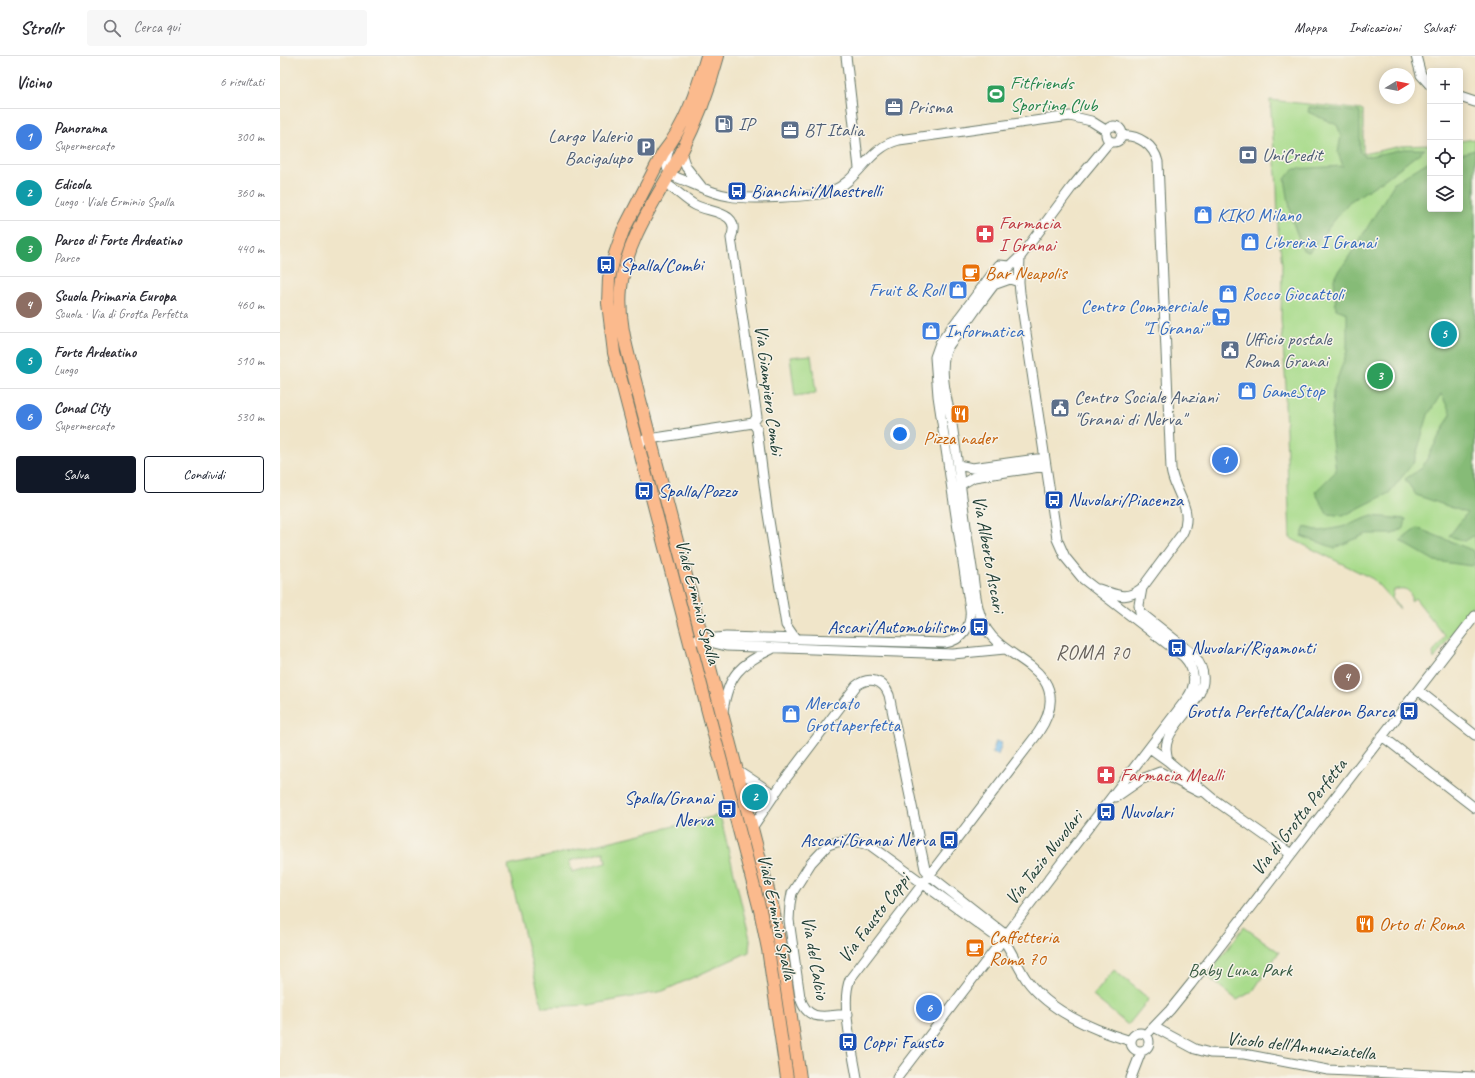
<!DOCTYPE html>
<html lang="it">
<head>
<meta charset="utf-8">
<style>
	body { margin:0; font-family:Caveat,sans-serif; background:#f7f7f7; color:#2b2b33 }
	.controls { position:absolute; right:12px; top:12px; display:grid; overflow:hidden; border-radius:4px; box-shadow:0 2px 10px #0003 }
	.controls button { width:36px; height:36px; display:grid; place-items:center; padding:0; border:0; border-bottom:1px solid #e1e1e2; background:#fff; color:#2b2b33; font:20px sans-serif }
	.compass { position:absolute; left:1099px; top:12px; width:36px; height:36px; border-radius:50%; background:#fff; box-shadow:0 2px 10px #0003; rotate:80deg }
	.you { position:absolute; left:620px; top:378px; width:14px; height:14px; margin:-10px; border:3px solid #fff; border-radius:50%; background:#1a73e8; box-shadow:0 0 0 6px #1a73e833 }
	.badge { display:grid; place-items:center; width:26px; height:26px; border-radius:50%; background:#111827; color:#fff; font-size:13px; font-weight:700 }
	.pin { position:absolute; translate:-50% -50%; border:2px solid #fff; box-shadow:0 1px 4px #0006 }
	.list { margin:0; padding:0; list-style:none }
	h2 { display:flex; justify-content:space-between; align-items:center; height:52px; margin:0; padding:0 16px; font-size:17px }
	h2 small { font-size:13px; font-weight:400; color:#7c7c81 }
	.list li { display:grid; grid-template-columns:26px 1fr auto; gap:12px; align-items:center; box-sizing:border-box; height:56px; padding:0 16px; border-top:1px solid #e1e1e2 }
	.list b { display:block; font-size:15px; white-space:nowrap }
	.list p { margin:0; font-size:13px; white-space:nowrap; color:#7c7c81 }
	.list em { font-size:13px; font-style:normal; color:#7c7c81 }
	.actions { display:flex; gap:8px; padding:12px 16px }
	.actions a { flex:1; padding:9px 0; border:1px solid #111827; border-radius:4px; text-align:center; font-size:14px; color:#111827 }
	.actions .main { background:#111827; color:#fff }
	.icon { flex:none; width:22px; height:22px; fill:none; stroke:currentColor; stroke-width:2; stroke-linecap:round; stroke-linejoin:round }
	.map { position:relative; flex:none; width:1195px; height:1022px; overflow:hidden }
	header { display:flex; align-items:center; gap:24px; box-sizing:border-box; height:56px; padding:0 20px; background:#fff; border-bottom:1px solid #e1e1e2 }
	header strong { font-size:19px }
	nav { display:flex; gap:22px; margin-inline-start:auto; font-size:14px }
	.search { width:280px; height:36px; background:#f7f7f7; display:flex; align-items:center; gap:10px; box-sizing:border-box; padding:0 14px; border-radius:4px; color:#7c7c81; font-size:15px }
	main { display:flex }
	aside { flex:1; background:#fff }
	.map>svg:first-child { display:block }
	.green { fill:#a8db8b; stroke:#648c60; fill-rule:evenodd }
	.forest { fill:#86bb77; stroke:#527c56 }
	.water { fill:#76bdee; stroke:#4a7d91 }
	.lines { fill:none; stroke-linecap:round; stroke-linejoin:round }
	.minor-casing { stroke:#687868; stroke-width:11 }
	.major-casing { stroke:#687868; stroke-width:14 }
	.minor { stroke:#fff; stroke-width:9 }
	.major { stroke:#fbba8d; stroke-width:12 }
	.labels { text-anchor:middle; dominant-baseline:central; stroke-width:3; stroke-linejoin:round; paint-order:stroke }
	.leisure-label { font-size:19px; fill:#27864d; stroke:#f7f3e8; text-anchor:start }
	.service-label { font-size:19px; fill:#4e5e75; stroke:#f7f3e8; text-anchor:start }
	.transit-label { font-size:19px; fill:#164399; stroke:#f7f3e8; text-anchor:start }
	.shop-label { font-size:19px; fill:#366cbe; stroke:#f7f3e8; text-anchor:start }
	.health-label { font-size:19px; fill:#be3a42; stroke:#f7f3e8; text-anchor:start }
	.food-label { font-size:19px; fill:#c56008; stroke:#f7f3e8; text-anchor:start }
	.street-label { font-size:19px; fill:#1f3d34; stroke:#f7f3e8 }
	.park-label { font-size:19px; fill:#3a5d45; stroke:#f7f3e8 }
	.neighbourhood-label { font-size:20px; letter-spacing:1px; fill:#67625c; stroke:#f7f3e8 }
</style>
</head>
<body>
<header>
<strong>Strollr</strong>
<div class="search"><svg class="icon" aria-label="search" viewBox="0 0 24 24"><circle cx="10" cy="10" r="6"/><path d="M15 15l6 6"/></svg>Cerca qui</div>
<nav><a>Mappa</a><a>Indicazioni</a><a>Salvati</a></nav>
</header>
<main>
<aside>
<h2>Vicino<small>6 risultati</small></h2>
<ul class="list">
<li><span class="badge" style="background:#3f7fe0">1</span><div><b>Panorama</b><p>Supermercato</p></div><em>300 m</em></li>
<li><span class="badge" style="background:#0f9aa8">2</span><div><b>Edicola</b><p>Luogo · Viale Erminio Spalla</p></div><em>360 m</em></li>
<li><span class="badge" style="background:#2e9e5b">3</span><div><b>Parco di Forte Ardeatino</b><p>Parco</p></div><em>440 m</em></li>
<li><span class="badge" style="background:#8d6e63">4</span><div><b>Scuola Primaria Europa</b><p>Scuola · Via di Grotta Perfetta</p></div><em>460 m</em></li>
<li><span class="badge" style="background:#0f9aa8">5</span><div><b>Forte Ardeatino</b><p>Luogo</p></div><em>510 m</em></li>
<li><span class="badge" style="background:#3f7fe0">6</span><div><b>Conad City</b><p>Supermercato</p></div><em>530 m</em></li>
</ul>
<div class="actions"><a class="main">Salva</a><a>Condividi</a></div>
</aside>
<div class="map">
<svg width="1195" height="1022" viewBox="0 0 1195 1022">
	<rect width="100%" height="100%" fill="#f7f3e8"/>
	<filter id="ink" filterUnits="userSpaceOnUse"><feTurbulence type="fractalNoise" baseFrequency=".025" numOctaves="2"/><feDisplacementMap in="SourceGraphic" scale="8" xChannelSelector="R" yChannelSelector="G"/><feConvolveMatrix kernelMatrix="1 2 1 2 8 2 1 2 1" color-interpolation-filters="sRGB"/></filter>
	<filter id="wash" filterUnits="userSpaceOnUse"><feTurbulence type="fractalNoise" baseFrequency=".012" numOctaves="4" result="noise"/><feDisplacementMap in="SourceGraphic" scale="16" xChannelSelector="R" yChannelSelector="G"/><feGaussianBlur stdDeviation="0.9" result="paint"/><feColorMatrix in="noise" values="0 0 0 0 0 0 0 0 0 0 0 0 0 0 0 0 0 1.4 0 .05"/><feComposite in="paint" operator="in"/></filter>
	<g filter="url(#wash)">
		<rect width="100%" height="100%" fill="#f0e5c9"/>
		<path class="green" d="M 990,44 L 1083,54 L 1083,98 L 1122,90 L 1150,89 L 1150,153 L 1180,153 L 1180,85 L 1195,83 L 1195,546 L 1154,603 L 1153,597 L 1165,580 L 1135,542 L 1131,545 C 1132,533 1124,531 1114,534 L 1112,542 L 1120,553 L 1093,523 L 1010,482 L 1005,348 L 1006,330 L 1001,263 L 1002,208 L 998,173 L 997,131 Z
			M 531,299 L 536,337 L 515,340 L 510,301 Z
			M 440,759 L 470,883 L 469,896 L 383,935 L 309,949 L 262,951 L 228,810 ZM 324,796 L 326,807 L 292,816 L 289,805 Z
			M 964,871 L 999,896 L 973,935 L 957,944 L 927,920 Z
			M 834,914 L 869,943 L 848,969 L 813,940 Z"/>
		<path class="forest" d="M 1029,51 L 1080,56 L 1080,96 L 1085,101 L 1124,93 L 1145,93 L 1102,125 L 1069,146 L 1029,196 L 1023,194 L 1012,164 L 1005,123 L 1013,113 L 1063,110 L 1058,97 L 1061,79 L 1057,69 L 1028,56 Z
			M 1195,94 L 1195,479 L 1185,485 L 1169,480 L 1187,457 L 1136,439 L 1125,423 L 1142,412 L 1171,358 L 1161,338 L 1148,359 L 1134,406 L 1109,437 L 1063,460 L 1047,458 L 1035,436 L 1056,415 L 1051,378 L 1053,335 L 1067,295 L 1067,257 L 1056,253 L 1054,223 L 1076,190 L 1115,126 L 1146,107 L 1150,106 L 1150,153 L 1180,153 L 1180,98 Z
			M 1092,460 L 1126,463 L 1124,472 L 1113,478 L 1086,478 L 1055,492 L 1021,480 L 1025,471 L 1040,475 L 1062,471 Z
			M 1137,472 L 1192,494 L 1195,498 L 1195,507 L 1192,510 L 1155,505 L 1120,485 Z"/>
		<path class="water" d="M 716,685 L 722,687 L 718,699 L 712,697 Z"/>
	</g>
	<g filter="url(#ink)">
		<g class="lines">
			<g class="minor-casing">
				<path id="minor" d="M 566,0 L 579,112
					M 1136,0 L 1141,19 L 1150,29
					M 1180,41 L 1195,46
					M826 78a8 8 0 1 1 16 0a8 8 0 1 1-16 0Z
					M 389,93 C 387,100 384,110 390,117 C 393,121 401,123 406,125 C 420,131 434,138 449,140 C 466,144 537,141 552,135 C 579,124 589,91 619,84 L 790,60 L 811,65 L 827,75
					M 401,97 L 406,111 L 421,130
					M 384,127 C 396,133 404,143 415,149 C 430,157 462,155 451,182 L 477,361 L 473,367
					M 716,228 L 730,223 L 739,226
					M 473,367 L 477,373 L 487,452 L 506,569 L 515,582
					M 358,390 L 364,384 L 369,383 L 473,367
					M 678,409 L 692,412 L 764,402
					M 680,429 L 694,421 L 766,410
					M 862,532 L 859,549 L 860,556 L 913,598 C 943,634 899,655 888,683 C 885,691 886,697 888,705
					M 819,533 C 838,539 845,545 862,532 L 902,478 C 915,453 894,437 891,413 L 878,106 C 874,89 858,78 841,80
					M 417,584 L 446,581 L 665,587 C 682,584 692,571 690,553 L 658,340 L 655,301 L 660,287 L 719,209 L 730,210
					M 422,584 L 446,590 L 673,598 L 725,593
					M 1138,634 L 1195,679
					M 443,655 C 448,619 460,608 492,593
					M 1102,680 L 1195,752
					M 870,692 L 888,705 L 933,743 L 1011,798
					M 456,713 L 495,739
					M 836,741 L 862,723 L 880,716 L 919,736
					M 472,772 L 501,729 L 576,630 C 588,620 603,623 609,639 L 645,813 L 652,821 L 726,879
					M 723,883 C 732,896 738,911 746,923 C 770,956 813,974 851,985
					M 568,958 C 546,960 527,967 520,941 L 509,864 L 510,848 L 512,837 L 531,807 L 548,789 L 557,786 L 569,784 L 590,789 L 722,885
					M 874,971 L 915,993 L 930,997 L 964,998 L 1048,1014 L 1195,1021
					M851 986a9 9 0 1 1 18 0a9 9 0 1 1-18 0Z
					M 866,979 L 890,954 L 911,928 L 1195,560
					M 577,1022 C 573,996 560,946 570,923 L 758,677 C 769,661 776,642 764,624 C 749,603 721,596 707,574 C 696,556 695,533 692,512 C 684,462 679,412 671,362 C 667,346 660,314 665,298 C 667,289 676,280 682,273 C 700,248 717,221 740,201 L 792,131 L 830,85
					M 617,1022 L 908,641 C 917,628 915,613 904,601 L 803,523 L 785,501 L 777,483 L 740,237 L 739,226 L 740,201
					M 851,1022 L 861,996"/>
			</g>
			<g class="major-casing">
				<path id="major" d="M 427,0 C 417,34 405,70 383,97 L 343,175 L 335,198 L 329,222 L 328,247 L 334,297 L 480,854 L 488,893 L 507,1022
					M 438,0 C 429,34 417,66 401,97 C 379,140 346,182 341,232 C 338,260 345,287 352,313 L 493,853 L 502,900 L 520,1022"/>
			</g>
			<use href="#minor" class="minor"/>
			<use href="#major" class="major"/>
		</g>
	</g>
	<defs>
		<g id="stadium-square" transform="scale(1)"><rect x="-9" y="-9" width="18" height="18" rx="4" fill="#2e9e5b" stroke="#f7f3e8"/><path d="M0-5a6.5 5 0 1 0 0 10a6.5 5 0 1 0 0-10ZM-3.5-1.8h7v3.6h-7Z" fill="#fff"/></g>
		<g id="office-square" transform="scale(1)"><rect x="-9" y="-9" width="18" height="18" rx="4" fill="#5c6f8a" stroke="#f7f3e8"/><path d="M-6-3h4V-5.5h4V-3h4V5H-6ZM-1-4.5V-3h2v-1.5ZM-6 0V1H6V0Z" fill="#fff"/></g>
		<g id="fuel-square" transform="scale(1)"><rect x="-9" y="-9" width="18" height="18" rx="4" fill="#5c6f8a" stroke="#f7f3e8"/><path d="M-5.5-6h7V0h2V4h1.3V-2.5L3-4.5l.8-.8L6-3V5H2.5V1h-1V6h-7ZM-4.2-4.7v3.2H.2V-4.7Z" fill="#fff"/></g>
		<g id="parking-square" transform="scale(1)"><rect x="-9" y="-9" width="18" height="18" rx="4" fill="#5c6f8a" stroke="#f7f3e8"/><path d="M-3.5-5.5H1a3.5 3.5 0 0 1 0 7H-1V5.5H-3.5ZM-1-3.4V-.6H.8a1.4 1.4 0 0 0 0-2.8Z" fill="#fff"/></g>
		<g id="bank-square" transform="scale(1)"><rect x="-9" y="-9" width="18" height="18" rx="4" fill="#5c6f8a" stroke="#f7f3e8"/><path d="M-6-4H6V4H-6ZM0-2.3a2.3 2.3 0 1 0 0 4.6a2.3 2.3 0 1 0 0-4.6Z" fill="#fff"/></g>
		<g id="bus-square" transform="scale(1)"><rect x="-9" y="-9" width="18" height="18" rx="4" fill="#1a4fb4" stroke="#f7f3e8"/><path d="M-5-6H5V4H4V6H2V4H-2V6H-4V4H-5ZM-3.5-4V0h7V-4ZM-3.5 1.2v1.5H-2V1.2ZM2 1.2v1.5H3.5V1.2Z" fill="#fff"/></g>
		<g id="shop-square" transform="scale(1)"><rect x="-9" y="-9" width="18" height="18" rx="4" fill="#3f7fe0" stroke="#f7f3e8"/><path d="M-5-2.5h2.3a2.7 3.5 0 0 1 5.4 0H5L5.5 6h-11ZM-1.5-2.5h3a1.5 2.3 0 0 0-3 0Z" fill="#fff"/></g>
		<g id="pharmacy-square" transform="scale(1)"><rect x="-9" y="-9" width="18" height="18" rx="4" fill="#e0444e" stroke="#f7f3e8"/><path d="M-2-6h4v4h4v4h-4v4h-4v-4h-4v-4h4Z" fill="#fff"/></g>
		<g id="cafe-square" transform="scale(1)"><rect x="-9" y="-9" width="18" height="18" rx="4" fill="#e8710a" stroke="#f7f3e8"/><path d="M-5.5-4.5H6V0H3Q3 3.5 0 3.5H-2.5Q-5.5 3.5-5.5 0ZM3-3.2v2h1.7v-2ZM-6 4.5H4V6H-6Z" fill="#fff"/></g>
		<g id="supermarket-square" transform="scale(1)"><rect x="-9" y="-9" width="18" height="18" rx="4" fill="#3f7fe0" stroke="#f7f3e8"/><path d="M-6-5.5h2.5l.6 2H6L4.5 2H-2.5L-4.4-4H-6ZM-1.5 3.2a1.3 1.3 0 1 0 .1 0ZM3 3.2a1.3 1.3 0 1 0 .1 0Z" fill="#fff"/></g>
		<g id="civic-square" transform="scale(1)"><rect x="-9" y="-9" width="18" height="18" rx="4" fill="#5c6f8a" stroke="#f7f3e8"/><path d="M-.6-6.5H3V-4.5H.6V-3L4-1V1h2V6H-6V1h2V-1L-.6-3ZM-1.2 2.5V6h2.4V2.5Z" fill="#fff"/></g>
		<g id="restaurant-square" transform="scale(1)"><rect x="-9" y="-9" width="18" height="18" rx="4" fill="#e8710a" stroke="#f7f3e8"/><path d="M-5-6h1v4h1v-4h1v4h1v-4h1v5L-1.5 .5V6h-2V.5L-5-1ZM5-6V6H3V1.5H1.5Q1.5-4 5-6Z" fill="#fff"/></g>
	</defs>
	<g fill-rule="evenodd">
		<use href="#stadium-square" x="716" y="38"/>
		<use href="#office-square" x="614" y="51"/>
		<use href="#fuel-square" x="444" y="68"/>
		<use href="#office-square" x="510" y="74"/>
		<use href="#parking-square" x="366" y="91"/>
		<use href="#bank-square" x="968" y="99"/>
		<use href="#bus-square" x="457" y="135"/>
		<use href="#shop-square" x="923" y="159"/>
		<use href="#pharmacy-square" x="705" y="178"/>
		<use href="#shop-square" x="970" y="186"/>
		<use href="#bus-square" x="326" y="209"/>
		<use href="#cafe-square" x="691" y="217"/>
		<use href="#shop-square" x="678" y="234"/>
		<use href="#shop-square" x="948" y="238"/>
		<use href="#supermarket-square" x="941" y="261"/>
		<use href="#shop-square" x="651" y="275"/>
		<use href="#civic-square" x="950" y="294"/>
		<use href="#shop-square" x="967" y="335"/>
		<use href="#civic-square" x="780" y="352"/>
		<use href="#restaurant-square" x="680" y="358"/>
		<use href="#bus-square" x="364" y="435"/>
		<use href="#bus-square" x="774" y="444"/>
		<use href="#bus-square" x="699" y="571"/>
		<use href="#bus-square" x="897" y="592"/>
		<use href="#bus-square" x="1129" y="655"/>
		<use href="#shop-square" x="511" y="658"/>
		<use href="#pharmacy-square" x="826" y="719"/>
		<use href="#bus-square" x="447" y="753"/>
		<use href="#bus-square" x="826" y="756"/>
		<use href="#bus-square" x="669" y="784"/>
		<use href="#restaurant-square" x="1085" y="868"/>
		<use href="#cafe-square" x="695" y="892"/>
		<use href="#bus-square" x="568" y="986"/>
	</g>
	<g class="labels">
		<g class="leisure-label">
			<text x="730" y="27">Fitfriends<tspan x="730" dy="22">Sporting Club</tspan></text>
		</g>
		<g class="service-label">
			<text x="628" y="51">Prisma</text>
			<text x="458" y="68">IP</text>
			<text x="524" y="74">BT Italia</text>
			<text x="352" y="80" text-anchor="end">Largo Valerio<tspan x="352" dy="22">Bacigalupo</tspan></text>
			<text x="982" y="99">UniCredit</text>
			<text x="964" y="283">Ufficio postale<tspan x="964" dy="22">Roma Granai</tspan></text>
			<text x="794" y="341">Centro Sociale Anziani<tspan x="794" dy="22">"Granai di Nerva"</tspan></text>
		</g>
		<g class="transit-label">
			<text x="471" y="135">Bianchini/Maestrelli</text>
			<text x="340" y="209">Spalla/Combi</text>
			<text x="378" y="435">Spalla/Pozzo</text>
			<text x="788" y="444">Nuvolari/Piacenza</text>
			<text x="685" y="571" text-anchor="end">Ascari/Automobilismo</text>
			<text x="911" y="592">Nuvolari/Rigamonti</text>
			<text x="1115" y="655" text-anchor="end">Grotta Perfetta/Calderon Barca</text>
			<text x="433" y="742" text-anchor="end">Spalla/Granai<tspan x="433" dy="22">Nerva</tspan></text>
			<text x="840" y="756">Nuvolari</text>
			<text x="655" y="784" text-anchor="end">Ascari/Granai Nerva</text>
			<text x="582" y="986">Coppi Fausto</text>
		</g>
		<g class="shop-label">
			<text x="937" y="159">KIKO Milano</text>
			<text x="984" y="186">Libreria I Granai</text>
			<text x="664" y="234" text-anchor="end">Fruit &amp; Roll</text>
			<text x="962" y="238">Rocco Giocattoli</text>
			<text x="927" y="250" text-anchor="end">Centro Commerciale<tspan x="927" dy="22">"I Granai"</tspan></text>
			<text x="665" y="275">Informatica</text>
			<text x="981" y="335">GameStop</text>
			<text x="525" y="647">Mercato<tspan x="525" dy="22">Grottaperfetta</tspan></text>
		</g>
		<g class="health-label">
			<text x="719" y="167">Farmacia<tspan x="719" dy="22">I Granai</tspan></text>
			<text x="840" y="719">Farmacia Mealli</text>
		</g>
		<g class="food-label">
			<text x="705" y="217">Bar Neapolis</text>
			<text x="680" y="382" text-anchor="middle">Pizza nader</text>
			<text x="1099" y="868">Orto di Roma</text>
			<text x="709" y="881">Caffetteria<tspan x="709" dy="22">Roma 70</tspan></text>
		</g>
		<g class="street-label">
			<text transform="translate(489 334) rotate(83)">Via Giampiero Combi</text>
			<text transform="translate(709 498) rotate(80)">Via Alberto Ascari</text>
			<text transform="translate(418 546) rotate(75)">Viale Erminio Spalla</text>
			<text transform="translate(1019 761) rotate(-52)">Via di Grotta Perfetta</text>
			<text transform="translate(764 802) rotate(-52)">Via Tazio Nuvolari</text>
			<text transform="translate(497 861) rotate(78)">Viale Erminio Spalla</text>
			<text transform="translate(594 862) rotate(-53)">Via Fausto Coppi</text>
			<text transform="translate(535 902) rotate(80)">Via del Calcio</text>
			<text transform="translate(1021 990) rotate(6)">Vicolo dell'Annunziatella</text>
		</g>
		<g class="park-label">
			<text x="960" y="914">Baby Luna Park</text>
		</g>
		<g class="neighbourhood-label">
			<text x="813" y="596">ROMA 70</text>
		</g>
	</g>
</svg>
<div class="controls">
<button>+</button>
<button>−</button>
<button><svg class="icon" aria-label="locate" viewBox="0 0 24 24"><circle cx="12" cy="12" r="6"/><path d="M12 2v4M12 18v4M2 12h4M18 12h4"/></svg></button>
<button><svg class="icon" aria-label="layers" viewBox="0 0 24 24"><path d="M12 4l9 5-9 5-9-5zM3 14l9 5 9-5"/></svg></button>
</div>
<svg class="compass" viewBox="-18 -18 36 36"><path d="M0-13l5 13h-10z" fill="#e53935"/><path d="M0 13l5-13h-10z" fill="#7c7c81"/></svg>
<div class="you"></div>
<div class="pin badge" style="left:945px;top:404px;background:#3f7fe0">1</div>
<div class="pin badge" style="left:475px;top:741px;background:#0f9aa8">2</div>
<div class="pin badge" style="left:1100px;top:320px;background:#2e9e5b">3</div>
<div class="pin badge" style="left:1067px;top:621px;background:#8d6e63">4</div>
<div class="pin badge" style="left:1164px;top:278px;background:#0f9aa8">5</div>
<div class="pin badge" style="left:649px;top:952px;background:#3f7fe0">6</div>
</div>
</main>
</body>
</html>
